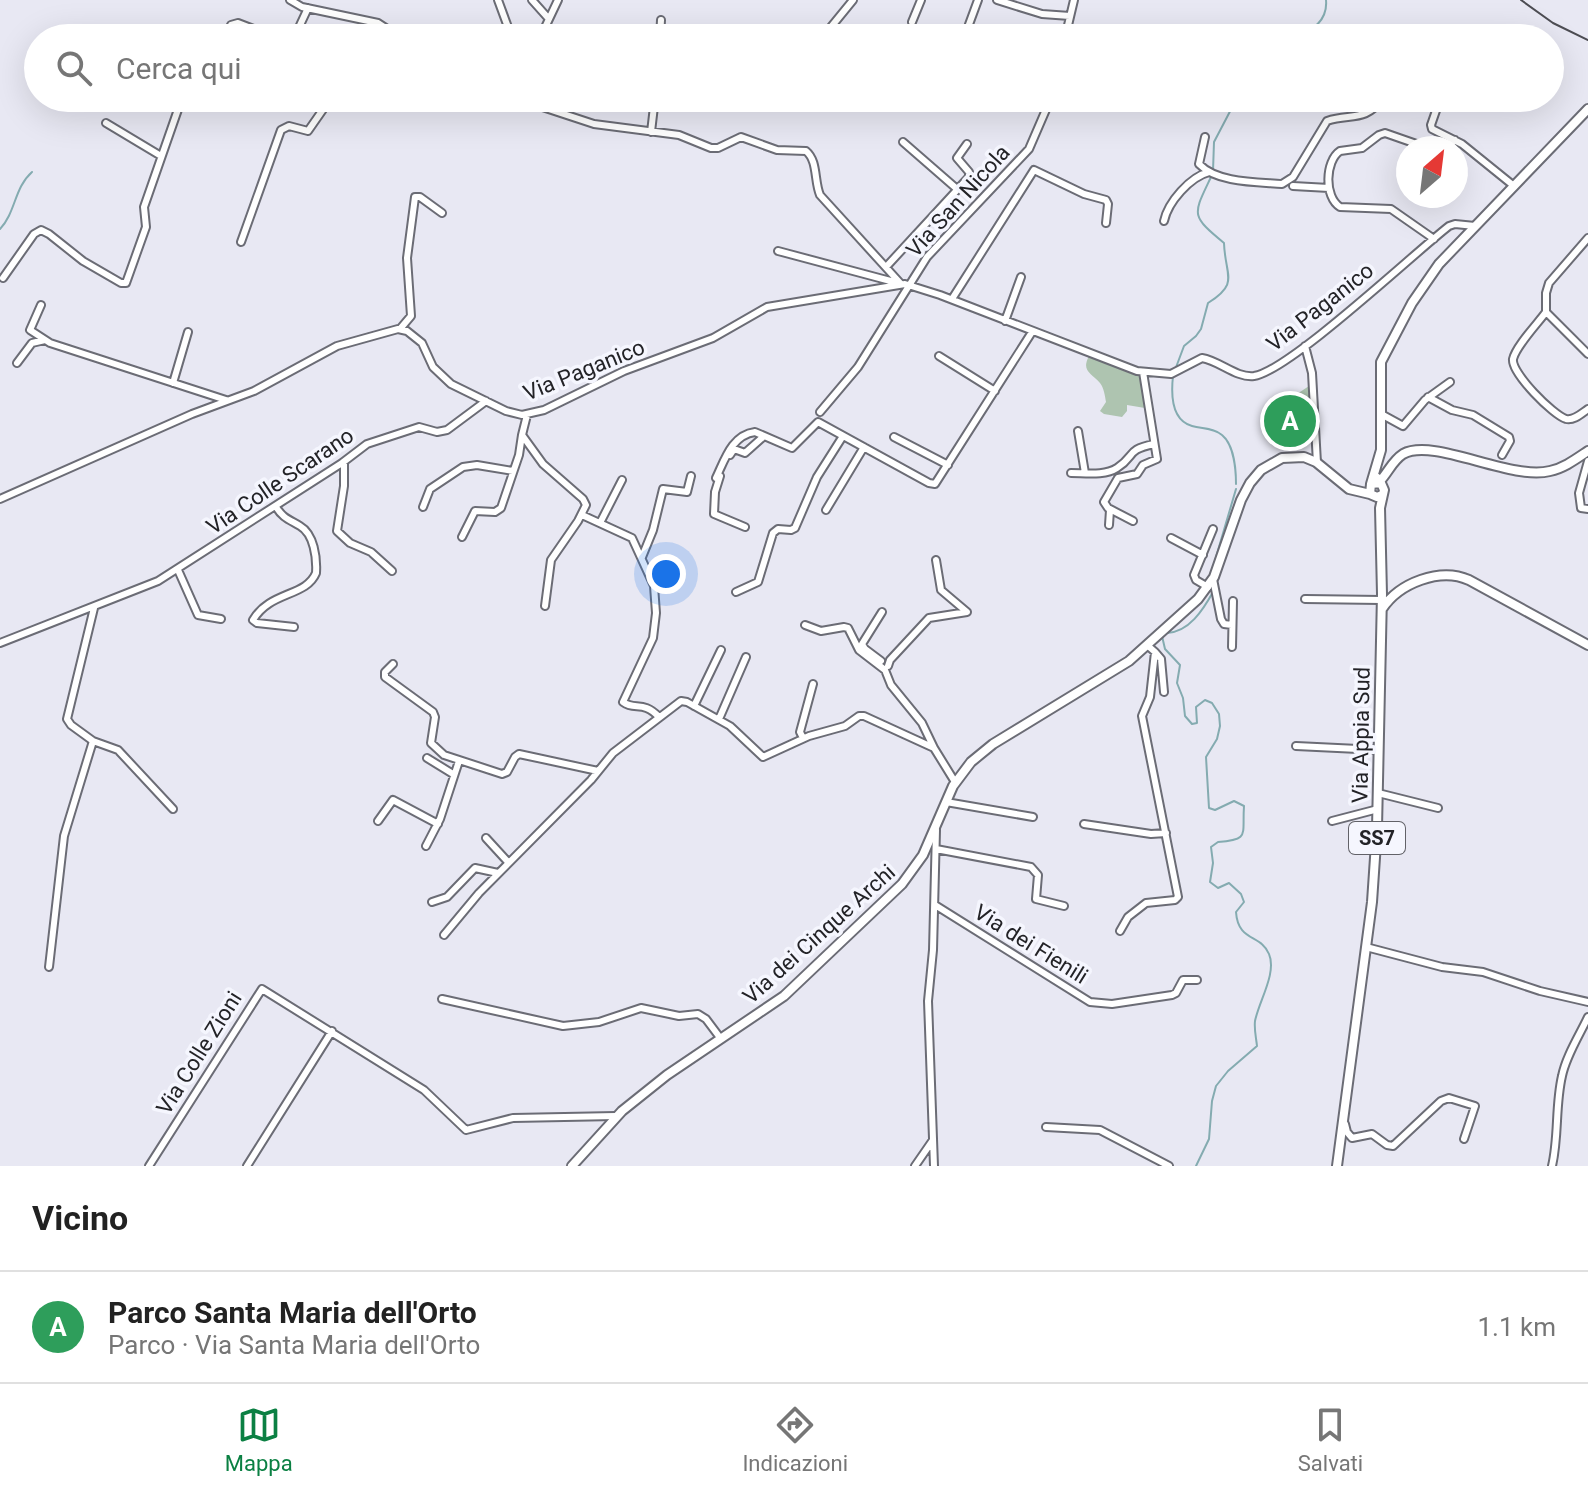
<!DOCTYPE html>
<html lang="it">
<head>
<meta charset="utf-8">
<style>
	body { margin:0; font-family:Roboto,sans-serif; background:#f6f6f6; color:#222 }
	.compass { position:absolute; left:1396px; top:136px; width:72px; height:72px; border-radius:50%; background:#fff; box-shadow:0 8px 32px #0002; rotate:28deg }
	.you { position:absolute; left:666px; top:574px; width:28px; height:28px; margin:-20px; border:6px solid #fff; border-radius:50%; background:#1a73e8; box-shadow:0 0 0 12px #1a73e833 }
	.badge { display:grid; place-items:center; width:52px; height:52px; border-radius:50%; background:#0b8043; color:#fff; font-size:26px; font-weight:700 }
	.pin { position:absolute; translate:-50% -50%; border:4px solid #fff; box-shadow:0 2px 8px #0006 }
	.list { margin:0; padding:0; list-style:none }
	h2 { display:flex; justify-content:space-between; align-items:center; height:104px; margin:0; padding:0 32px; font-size:34px }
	h2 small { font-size:26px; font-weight:400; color:#767676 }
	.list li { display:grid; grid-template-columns:52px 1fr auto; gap:24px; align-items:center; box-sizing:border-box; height:112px; padding:0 32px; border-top:2px solid #e0e0e0 }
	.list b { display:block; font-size:30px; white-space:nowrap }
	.list p { margin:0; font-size:26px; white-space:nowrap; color:#767676 }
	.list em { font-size:26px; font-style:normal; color:#767676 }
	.icon { flex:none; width:44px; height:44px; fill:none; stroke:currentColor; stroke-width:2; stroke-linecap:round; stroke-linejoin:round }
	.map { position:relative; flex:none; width:1588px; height:1166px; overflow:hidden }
	.search { position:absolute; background:#fff; box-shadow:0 8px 32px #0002; left:24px; right:24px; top:24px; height:88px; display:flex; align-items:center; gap:20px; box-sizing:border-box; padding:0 28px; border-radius:44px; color:#767676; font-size:30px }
	.sheet { height:216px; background:#fff }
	nav { display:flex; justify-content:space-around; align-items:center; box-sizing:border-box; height:112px; border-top:2px solid #e0e0e0; background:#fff; font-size:22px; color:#767676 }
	nav a { display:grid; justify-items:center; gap:4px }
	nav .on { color:#0b8043 }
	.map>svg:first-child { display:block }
	.green { fill:#aec4b0 }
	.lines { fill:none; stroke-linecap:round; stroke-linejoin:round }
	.stream { stroke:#84abb0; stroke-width:2 }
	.minor-casing { stroke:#6b6c75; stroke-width:10 }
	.major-casing { stroke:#6b6c75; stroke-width:12 }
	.minor { stroke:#fff; stroke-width:6 }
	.major { stroke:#fff; stroke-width:8 }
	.rail { stroke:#4d4d53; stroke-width:2 }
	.labels { text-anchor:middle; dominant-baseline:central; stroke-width:7; stroke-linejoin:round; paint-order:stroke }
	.shield { fill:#f5f6fe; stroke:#626268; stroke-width:2 }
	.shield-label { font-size:20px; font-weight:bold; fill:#232327 }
	.street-label { font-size:22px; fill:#232327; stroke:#f5f6fe }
</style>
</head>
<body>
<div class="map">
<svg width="1588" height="1166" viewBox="0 0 1588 1166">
	<rect width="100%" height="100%" fill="#e8e8f3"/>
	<path class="green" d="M 1089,356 L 1141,374 L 1145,408 L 1127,405 L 1127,411 L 1122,417 L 1104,414 L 1100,411 L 1106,402 C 1105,396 1104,388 1100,383 C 1091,373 1081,371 1089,356 Z
		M 1309,386 L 1315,441 L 1289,448 L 1264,416 Z"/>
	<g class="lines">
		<path class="stream" d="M 1293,38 C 1311,32 1328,21 1326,0
			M 1213,171 L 1214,142 L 1237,98
			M 0,229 C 16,212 14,188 32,172
			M 1175,370 L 1184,346 L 1196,336 L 1201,329 L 1208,303 C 1240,283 1225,276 1224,243 C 1190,215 1193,215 1211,177
			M 1173,376 C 1171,394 1171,420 1192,426 C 1203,429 1214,428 1222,435 C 1234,445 1236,470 1236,484
			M 1214,564 L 1236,489
			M 1167,633 C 1189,632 1203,610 1213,592
			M 1162,636 L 1165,649 L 1180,665 L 1177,683 L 1183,698 L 1185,716 L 1192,724 L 1197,723 L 1196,707 L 1205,700 L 1212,703 L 1219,714 L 1220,726 L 1217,739 L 1206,757 L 1209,808 L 1215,810 L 1234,801 L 1244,806 C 1242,835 1250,840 1218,842 L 1211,847 L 1213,863 L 1210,882 L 1218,888 L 1229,883 L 1241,894 L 1244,902 L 1236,912 C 1238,942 1261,934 1269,954 C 1277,973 1259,1001 1255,1021 C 1254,1029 1256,1037 1257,1046 L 1228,1071 L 1216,1086 L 1212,1101 L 1209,1139 L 1196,1166"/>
		<g class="minor-casing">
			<path id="minor" d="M 290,0 L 302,7 L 378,23 L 401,38
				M 498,0 L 512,38
				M 532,0 L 549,19
				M 997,0 L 1042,14 L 1070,16
				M 912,22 L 921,0
				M 225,38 L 231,25 L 238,23 L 277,38
				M 294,38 L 308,8
				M 540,38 L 558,0
				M 660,38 L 661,20
				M 822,38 L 853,0
				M 964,38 L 978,0
				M 1065,38 L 1074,0
				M 515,98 L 594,124 L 679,135 L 711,148 L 718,148 L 741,137 L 777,150 L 806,151 C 818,161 814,181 820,195 L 901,284
				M 1421,98 L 1439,102 L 1431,125 L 1432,129 L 1462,144 L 1514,186
				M 106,123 L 161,156
				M 651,132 L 655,98
				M 1205,137 L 1199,164 C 1217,183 1257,182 1282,184 L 1293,177 L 1327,121 C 1351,113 1364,123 1384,98
				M 903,142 L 957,189
				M 1428,148 L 1385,133 L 1379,135 L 1362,148 L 1340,151 C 1325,161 1324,197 1340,207 L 1391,209 L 1434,239
				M 1445,148 L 1455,140
				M 1293,186 L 1329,188
				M 1164,221 C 1168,202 1190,177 1209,172
				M 1588,238 L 1549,283 L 1546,293 L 1546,312 L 1588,354
				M 241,242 L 281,130 L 289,126 L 308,131 L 331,98
				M 778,251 L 898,283
				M 886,267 L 969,177 L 969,172 L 957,158 L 967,144
				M 3,278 L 34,234 L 41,230 L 49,234 L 83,261 L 121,283 L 126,283 L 146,227 L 144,207 L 182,98
				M 952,299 L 1034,170 L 1084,194 L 1106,200 L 1108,204 L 1106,223
				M 41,305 L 30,330 L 50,343 L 226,400
				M 1546,312 C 1538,323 1516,346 1513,359 C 1511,373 1553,415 1566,419 C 1574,421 1582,413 1588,409
				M 1005,321 L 1021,277
				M 400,329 L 411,316 L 407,258 L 415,197 L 420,197 L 442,213
				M 1305,346 L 1312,373 L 1317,463
				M 939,356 L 995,391
				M 17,363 L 32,343 L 45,340
				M 173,383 L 188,332
				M 1428,397 L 1452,410 L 1473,415 L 1509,437 L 1510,441 L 1502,455
				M 820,412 L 858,367 L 927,257 L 1029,149 L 1051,98
				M 1381,414 L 1403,426 L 1425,400 L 1450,382
				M 527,415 L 522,435 L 543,464 L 583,499 L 586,505 L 578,521 L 551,560 L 545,606
				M 1078,431 L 1085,473
				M 894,437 L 948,465
				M 730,455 L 734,449 L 745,453 L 763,437
				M 1588,461 L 1579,493 L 1581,508 L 1588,509
				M 344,462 L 344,486 L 337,531 L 350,543 L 371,552 L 392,571
				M 1071,473 C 1085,473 1105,476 1117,468 C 1136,456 1125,450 1154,444
				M 720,476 L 715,492 L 714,514 L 745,527
				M 716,478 C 725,459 732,435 755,432 L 792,448 L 818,422 L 929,483 L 935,484 L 1032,332
				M 0,499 L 192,414 L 254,391 L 337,346 L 398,329 L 407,331 L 422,343 L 433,367 L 451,384 L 506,411 L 522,415 L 544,410 L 624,371 L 713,338 L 767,307 L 905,284 L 940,295 L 1137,371 L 1171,374 L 1202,358 C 1220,361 1236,378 1254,376 C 1289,371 1413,254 1449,226 L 1455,224 L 1475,226
				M 276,507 C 283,518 288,519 300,526 C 314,534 317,558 316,573 C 306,597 270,591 253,620 L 257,623 L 294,627
				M 423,507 L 430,489 L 463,467 L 477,465 L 513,471
				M 826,510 L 864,447
				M 582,515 L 632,538 L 654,586 L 656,613 L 653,638 L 623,702 C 635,711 643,700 659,717
				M 1133,521 L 1108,508 L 1104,502 L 1118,478 L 1137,474 L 1143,465 L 1157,459 L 1143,372
				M 600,523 L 622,480
				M 1109,525 L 1110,510
				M 462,537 L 475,511 L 495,512 L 501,508 L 519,455 L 522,435
				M 1171,538 L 1203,555
				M 642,557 L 653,530 L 663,489 L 687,492 L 691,476
				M 178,570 L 198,615 L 221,619
				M 1213,579 L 1221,619 L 1224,624 L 1232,625
				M 1208,587 L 1196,580 L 1194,575 L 1213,529
				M 736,592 L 758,582 L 773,533 L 778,529 L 791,530 L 795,528 L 817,477 L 843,436
				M 1305,599 L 1381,600
				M 805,625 L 821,631 L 844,627 L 848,628 L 859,650 L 885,670 L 891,685 L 922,723 L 934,748
				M 0,643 L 158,581 L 342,463 L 367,444 L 419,427 L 437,432 L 447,430 L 486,401
				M 1232,647 L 1233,601
				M 1155,652 L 1161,659 L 1164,692
				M 881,661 L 865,649 L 862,644 L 882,612
				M 393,664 L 385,672 L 385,677 L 433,712 L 435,717 L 431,743 L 444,755 L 502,774 L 507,772 L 515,757 L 519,754 L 598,771
				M 888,666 L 890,660 L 929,618 L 967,612 L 941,590 L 936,560
				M 694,706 L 721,650
				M 719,719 L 746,657
				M 803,738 L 800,732 L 813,684
				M 93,741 L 118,750 L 173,809
				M 1296,746 L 1379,750
				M 427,758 L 453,774
				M 1378,793 L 1438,808
				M 946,802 L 1033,817
				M 378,821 L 393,800 L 438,824
				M 1332,821 L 1378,809
				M 1084,824 L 1151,834 L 1166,833
				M 486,838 L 508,862
				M 426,846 L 440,819 L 459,761
				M 936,849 L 1031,867 L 1038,875 L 1036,899 L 1064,906
				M 432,902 L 447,897 L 475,868 L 498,873
				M 935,905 L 1090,1002 L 1112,1004 L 1172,995 L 1176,993 L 1183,980 L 1197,980
				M 1120,931 L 1128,917 L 1146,903 L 1175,900 L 1178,897 L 1142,716 L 1150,697 L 1155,652 L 1147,645
				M 444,935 L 479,893 L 591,780 L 613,753 L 681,701 L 687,702 L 730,726 L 763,757 L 809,736 L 845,726 L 859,716 L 864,716 L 934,748 L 955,782
				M 1366,947 L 1442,967 L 1483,972 L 1540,991 L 1588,1002
				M 49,967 L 64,836 L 93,741 L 71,725 L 67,719 L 94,608
				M 442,999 L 563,1026 L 599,1022 L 641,1008 L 679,1016 L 698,1014 L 706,1019 L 721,1039
				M 1345,1124 L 1347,1132 L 1352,1138 L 1372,1134 L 1387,1145 L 1393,1146 L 1441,1101 L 1449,1098 L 1475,1106 L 1464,1139
				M 1046,1127 L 1100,1130 L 1169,1166
				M 149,1166 L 262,989 L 424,1090 L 466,1130 L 513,1118 L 616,1116
				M 247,1166 L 332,1031
				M 915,1166 L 933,1140
				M 934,1166 L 928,1001 L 933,950 L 936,830
				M 1552,1166 C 1559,1136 1555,1106 1562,1076 C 1566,1056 1579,1036 1588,1017"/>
		</g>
		<g class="major-casing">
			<path id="major" d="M 1377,478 L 1379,482 C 1388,473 1392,461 1403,454 C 1434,437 1510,481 1550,471 C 1564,468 1576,459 1588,451
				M 1371,484 L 1381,450 L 1381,362 L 1412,303 L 1439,264 L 1588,109
				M 1382,609 C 1399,583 1440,567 1469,580 L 1588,645
				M 572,1166 L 622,1111 L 667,1075 L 784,996 L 902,884 L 923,855 L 953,786 L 971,762 L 993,744 L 1129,661 L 1198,599 L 1214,577 L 1241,500 L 1250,483 L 1261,470 L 1282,458 L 1304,457 L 1316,462 L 1349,489 L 1370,494
				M 1337,1166 L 1372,902 L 1377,828 L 1382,594 L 1380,508 L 1384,490 L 1381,483 L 1371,484 L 1370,494 L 1377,497 L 1382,495"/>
		</g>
		<use href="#minor" class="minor"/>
		<use href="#major" class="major"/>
		<path class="rail" d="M 1521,0 L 1553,23 L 1588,40"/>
	</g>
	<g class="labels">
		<rect class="shield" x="1349" y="822" width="56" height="32" rx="6"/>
		<g class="shield-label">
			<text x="1377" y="838">SS7</text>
		</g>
		<g class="street-label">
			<text transform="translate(958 201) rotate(-48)">Via San Nicola</text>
			<text transform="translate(1320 307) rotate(-38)">Via Paganico</text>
			<text transform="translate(584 370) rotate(-22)">Via Paganico</text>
			<text transform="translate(280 481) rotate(-34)">Via Colle Scarano</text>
			<text transform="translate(1361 735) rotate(-89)">Via Appia Sud</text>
			<text transform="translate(819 934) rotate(-42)">Via dei Cinque Archi</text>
			<text transform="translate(1031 944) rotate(32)">Via dei Fienili</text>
			<text transform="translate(199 1053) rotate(-58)">Via Colle Zioni</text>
		</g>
	</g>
</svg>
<svg class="compass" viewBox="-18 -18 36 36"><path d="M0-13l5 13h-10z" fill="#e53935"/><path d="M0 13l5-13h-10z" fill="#767676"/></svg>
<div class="you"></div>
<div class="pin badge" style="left:1290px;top:421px;background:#2e9e5b">A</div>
<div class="search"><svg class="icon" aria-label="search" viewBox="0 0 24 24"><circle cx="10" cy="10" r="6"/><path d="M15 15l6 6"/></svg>Cerca qui</div>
</div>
<section class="sheet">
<h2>Vicino<small></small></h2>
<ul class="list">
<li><span class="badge" style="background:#2e9e5b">A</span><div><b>Parco Santa Maria dell'Orto</b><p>Parco · Via Santa Maria dell'Orto</p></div><em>1.1 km</em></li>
</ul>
</section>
<nav>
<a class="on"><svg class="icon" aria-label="map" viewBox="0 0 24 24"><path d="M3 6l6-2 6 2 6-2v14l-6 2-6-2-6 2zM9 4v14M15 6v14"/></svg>Mappa</a>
<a><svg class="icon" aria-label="directions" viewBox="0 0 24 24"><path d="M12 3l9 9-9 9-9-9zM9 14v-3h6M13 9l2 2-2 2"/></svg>Indicazioni</a>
<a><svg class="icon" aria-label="saved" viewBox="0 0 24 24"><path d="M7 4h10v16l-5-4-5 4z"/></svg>Salvati</a>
</nav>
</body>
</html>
